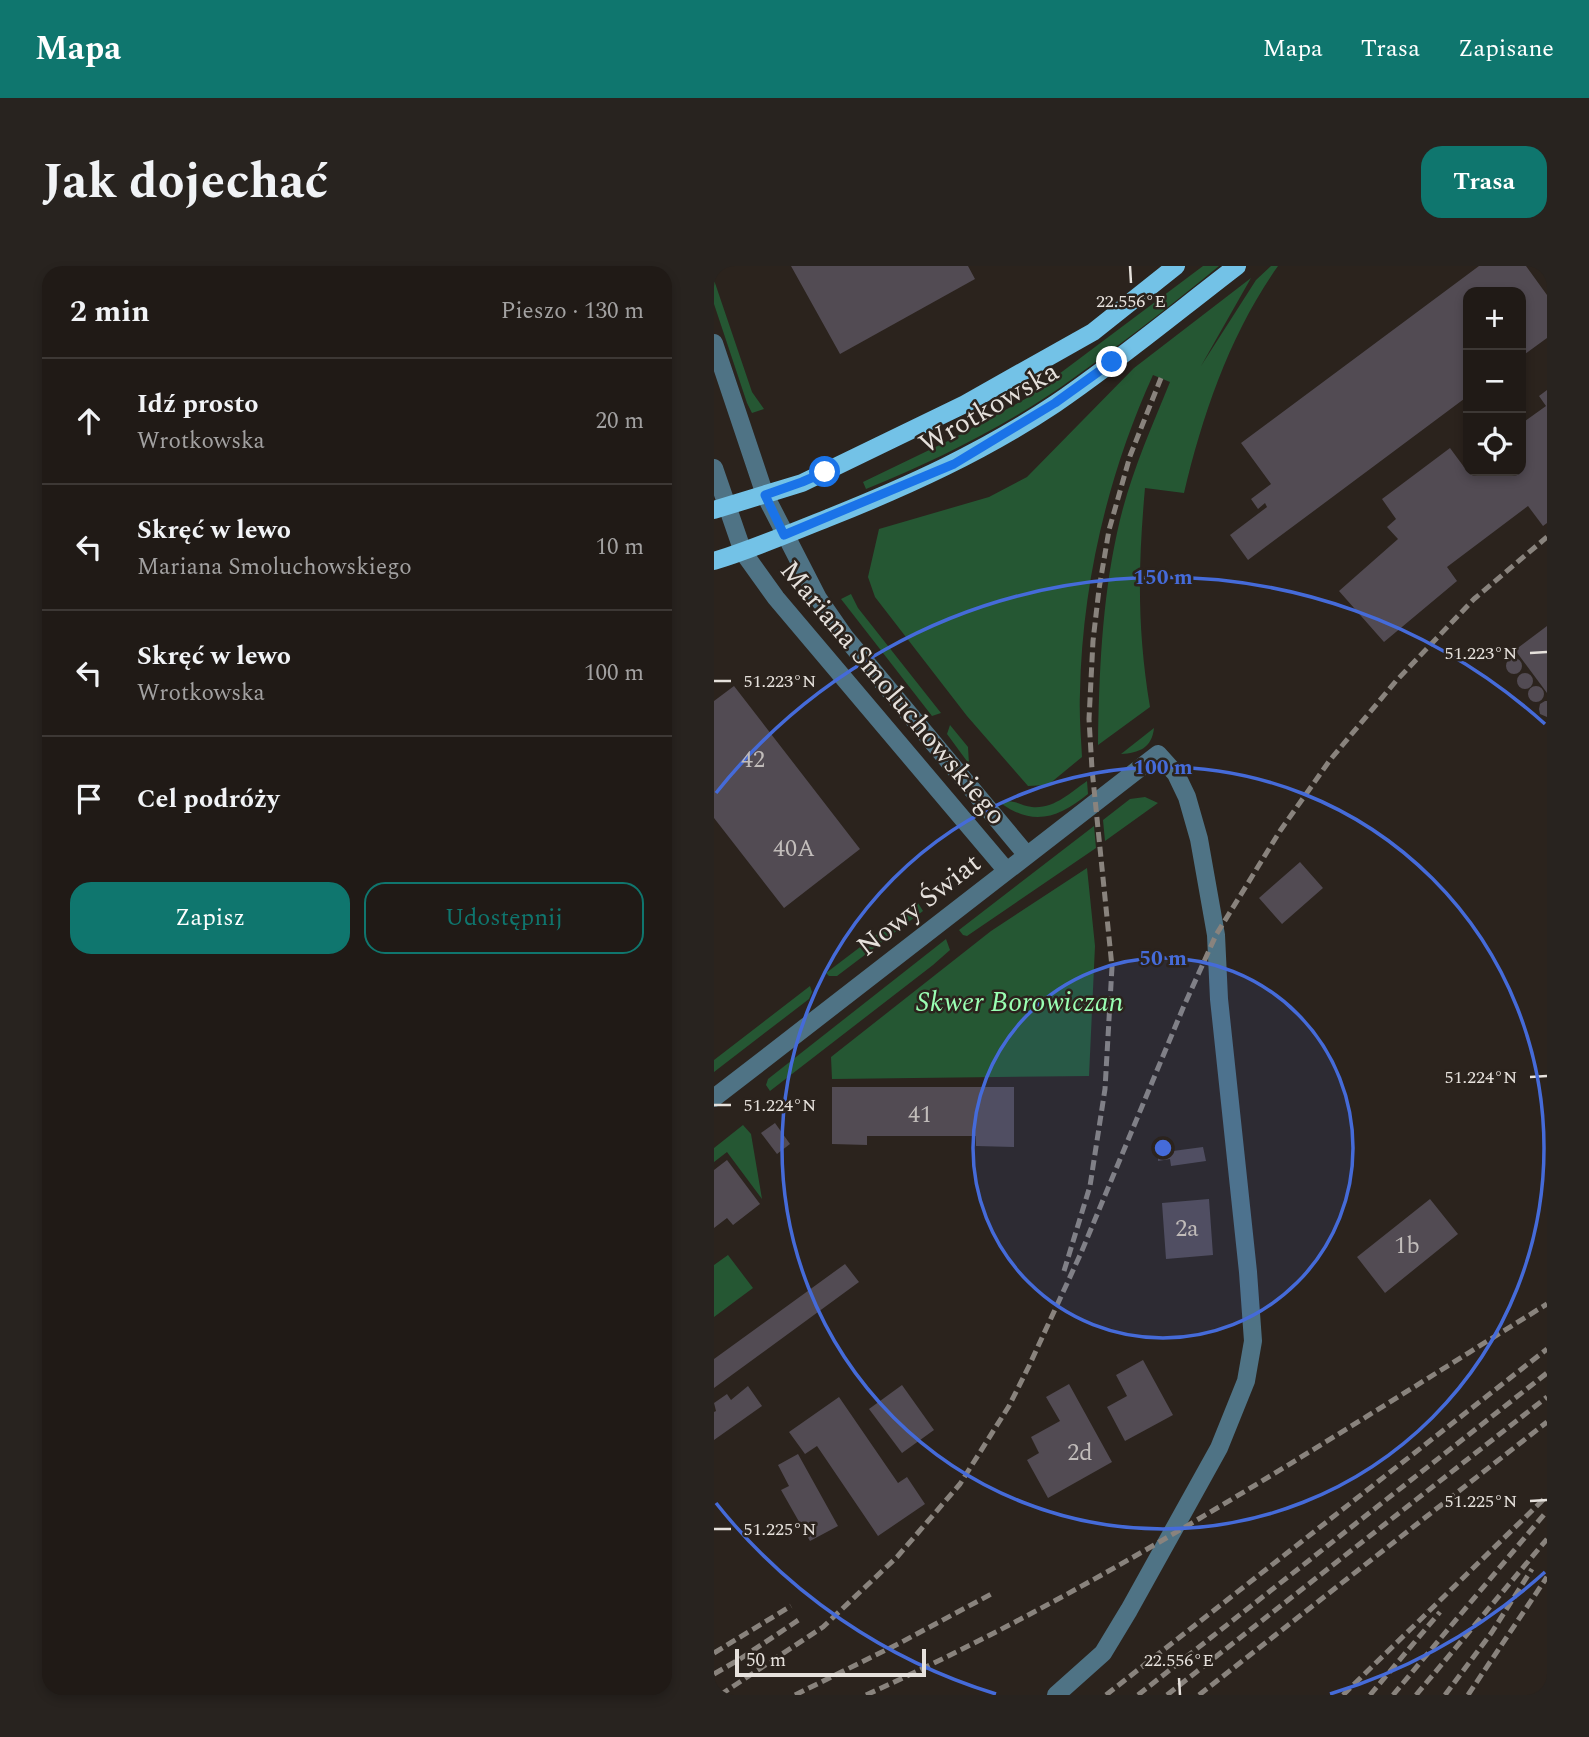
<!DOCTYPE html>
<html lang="pl">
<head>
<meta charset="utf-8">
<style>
	body { margin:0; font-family:Spectral,serif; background:#28231f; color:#f1f3f6 }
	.controls { position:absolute; right:21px; top:21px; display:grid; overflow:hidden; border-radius:14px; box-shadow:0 4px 10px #0003 }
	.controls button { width:63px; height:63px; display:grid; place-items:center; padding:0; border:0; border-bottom:2px solid #3d3835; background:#201a16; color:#f1f3f6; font:35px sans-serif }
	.scale { position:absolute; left:21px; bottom:18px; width:191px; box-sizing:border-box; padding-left:7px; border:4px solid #e6e1dc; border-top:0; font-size:19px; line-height:24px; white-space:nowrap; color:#e6e1dc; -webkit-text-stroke:5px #2b231d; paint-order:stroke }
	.stop { position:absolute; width:21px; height:21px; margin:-16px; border:5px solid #1a73e8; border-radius:50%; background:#fff }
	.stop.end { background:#1a73e8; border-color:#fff; box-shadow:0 2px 7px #0008 }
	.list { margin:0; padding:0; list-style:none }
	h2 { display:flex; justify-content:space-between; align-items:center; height:91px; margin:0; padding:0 28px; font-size:30px }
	h2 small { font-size:23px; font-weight:400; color:#a2a1a1 }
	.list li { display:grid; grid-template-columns:46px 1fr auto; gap:21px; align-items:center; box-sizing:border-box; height:126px; padding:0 28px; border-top:2px solid #3d3835 }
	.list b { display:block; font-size:26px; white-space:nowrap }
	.list p { margin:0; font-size:23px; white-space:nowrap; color:#a2a1a1 }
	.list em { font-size:23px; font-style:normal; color:#a2a1a1 }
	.actions { display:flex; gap:14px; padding:21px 28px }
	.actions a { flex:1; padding:16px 0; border:2px solid #0f766e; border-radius:21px; text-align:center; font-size:24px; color:#0f766e }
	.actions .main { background:#0f766e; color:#fff }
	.icon { flex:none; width:38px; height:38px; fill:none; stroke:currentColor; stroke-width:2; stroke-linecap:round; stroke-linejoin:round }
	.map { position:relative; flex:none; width:833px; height:1429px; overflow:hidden; border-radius:21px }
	header { display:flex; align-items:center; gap:42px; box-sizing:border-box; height:98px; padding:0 35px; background:#0f766e; color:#fff }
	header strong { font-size:33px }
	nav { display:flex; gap:38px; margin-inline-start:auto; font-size:24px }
	.intro { display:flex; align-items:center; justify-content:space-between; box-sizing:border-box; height:168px; padding:0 42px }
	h1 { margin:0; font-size:49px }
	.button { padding:18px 32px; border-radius:21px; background:#0f766e; color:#fff; font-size:24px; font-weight:700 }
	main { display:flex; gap:42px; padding:0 42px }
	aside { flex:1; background:#201a16; border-radius:21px; box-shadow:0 4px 10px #0003 }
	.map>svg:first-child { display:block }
	.green { fill:#255733 }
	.building { fill:#524b53 }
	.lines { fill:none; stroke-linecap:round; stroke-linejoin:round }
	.minor { stroke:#4f7385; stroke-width:18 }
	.major { stroke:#73c2e7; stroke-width:18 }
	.rail { stroke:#89837d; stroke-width:5; stroke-dasharray:10 5; stroke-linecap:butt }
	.route { stroke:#1a73e8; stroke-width:9 }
	.ticks { fill:none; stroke:#e6e1dc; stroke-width:2.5 }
	.ring { fill:none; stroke:#456bd9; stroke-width:3.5 }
	.labels { text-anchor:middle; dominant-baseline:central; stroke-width:5; stroke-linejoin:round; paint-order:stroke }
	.number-label { font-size:24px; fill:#c1bcba }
	.street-label { font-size:28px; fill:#e6e1dc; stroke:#2b231d }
	.park-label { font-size:28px; font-style:italic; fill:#9affb3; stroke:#2b231d }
	.ticks-label { font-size:18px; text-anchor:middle; fill:#e6e1dc; stroke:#2b231d; stroke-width:5; stroke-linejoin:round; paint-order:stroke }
	.centre { fill:#456bd9; stroke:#2b231d; stroke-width:3.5 }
	.ring-label { font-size:21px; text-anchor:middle; font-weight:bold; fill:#456bd9; stroke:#2b231d; stroke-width:5; stroke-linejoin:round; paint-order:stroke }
</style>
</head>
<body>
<header>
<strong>Mapa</strong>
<nav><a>Mapa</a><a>Trasa</a><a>Zapisane</a></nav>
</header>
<div class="intro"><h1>Jak dojechać</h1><a class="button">Trasa</a></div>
<main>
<aside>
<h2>2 min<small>Pieszo · 130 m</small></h2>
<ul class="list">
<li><svg class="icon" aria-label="ahead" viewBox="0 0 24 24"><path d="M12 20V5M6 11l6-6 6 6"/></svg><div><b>Idź prosto</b><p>Wrotkowska</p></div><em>20 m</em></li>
<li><svg class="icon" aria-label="left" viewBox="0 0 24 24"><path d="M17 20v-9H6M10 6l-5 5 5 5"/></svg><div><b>Skręć w lewo</b><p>Mariana Smoluchowskiego</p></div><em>10 m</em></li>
<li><svg class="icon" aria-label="left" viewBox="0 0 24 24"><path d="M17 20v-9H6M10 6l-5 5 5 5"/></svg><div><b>Skręć w lewo</b><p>Wrotkowska</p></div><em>100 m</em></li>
<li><svg class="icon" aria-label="arrive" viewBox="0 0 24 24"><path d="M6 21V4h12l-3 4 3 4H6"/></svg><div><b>Cel podróży</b></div></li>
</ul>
<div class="actions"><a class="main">Zapisz</a><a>Udostępnij</a></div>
</aside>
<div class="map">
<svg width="833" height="1429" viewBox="0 0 833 1429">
	<rect width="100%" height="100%" fill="#2b231d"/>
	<path class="green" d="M 489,0 L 505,0 C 454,42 401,83 347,121 C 289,161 217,197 152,223 L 149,216 L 236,174 L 313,132 Z
		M 557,0 L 564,0 C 516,68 489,147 470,227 L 431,222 C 424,301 423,362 436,441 L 384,479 C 385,408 388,336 403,267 C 414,214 436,165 456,116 L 439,109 C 394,208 368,318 366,427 C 365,448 367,470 368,491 L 334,519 L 314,520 L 253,450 L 161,331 L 154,311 L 165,263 L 275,231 L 313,211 L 420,102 L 537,12 L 487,100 L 542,14 Z
		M 0,14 L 38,126 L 50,143 L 38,147 L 33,137 L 0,38 Z
		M 137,328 L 144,342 L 227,447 L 218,450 L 127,333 Z
		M 236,459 L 254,481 L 255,498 L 233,468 Z
		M 440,462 C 438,482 425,487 407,488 Z
		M 373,515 L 374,528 C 345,551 321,561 288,538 L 291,535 C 301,534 308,540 318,541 C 340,543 356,527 373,515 Z
		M 431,531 L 444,537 L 391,575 L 389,554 L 416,533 Z
		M 380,560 L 382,582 L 253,670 L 249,669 L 245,664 Z
		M 373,602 L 381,680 L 375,810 L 118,813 L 117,791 L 277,665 Z
		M 204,637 L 209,645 L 123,710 L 115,710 L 112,707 Z
		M 232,673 L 236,684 L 219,699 L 56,825 L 52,819 L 54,813 Z
		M 96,720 L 98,726 L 95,733 L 0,806 L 0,794 Z
		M 29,859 L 37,868 L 48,933 L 13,886 L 0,896 L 0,882 Z
		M 14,989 L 39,1022 L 0,1051 L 0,999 Z"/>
	<path class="building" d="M 77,0 L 254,0 L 261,13 L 126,88 Z
		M 765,0 L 812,0 L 833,29 L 833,72 L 807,91 L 807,26 L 754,26 L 754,130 L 534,294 L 516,269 L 553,241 L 551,237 L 544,243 L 537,233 L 557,218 L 527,177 Z
		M 833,124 L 833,257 L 829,260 L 814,240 L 733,301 L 743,315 L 670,376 L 625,325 L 684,273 L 673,261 L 682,253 L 668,233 L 736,182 L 750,201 L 754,198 L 754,205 L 807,205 L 807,158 L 832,140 L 825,130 Z
		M 833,360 L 833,427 L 801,384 Z
		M792 400a8 8 0 1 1 16 0a8 8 0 1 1-16 0Z
		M803 415a8 8 0 1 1 16 0a8 8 0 1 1-16 0Z
		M814 428a8 8 0 1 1 16 0a8 8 0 1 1-16 0Z
		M 20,420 L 146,583 L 70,642 L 0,552 L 0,435 Z
		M 831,435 L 833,435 L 833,451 L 826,448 L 825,443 L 826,438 Z
		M 586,596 L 609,622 L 568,658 L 545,632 Z
		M 118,821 L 300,821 L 300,881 L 262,880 L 262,870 L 153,870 L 153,879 L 118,878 Z
		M 61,857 L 76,878 L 63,888 L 47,867 Z
		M 489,881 L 492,895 L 457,900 L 456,893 L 444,895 L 444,887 Z
		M 13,894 L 46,938 L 19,959 L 13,952 L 0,962 L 0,904 Z
		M 495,933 L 499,989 L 452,993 L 448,937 Z
		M 716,933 L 744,968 L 671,1027 L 643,991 Z
		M 131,998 L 145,1016 L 0,1122 L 0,1093 Z
		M 429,1094 L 459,1149 L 411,1175 L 393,1141 L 413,1130 L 402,1109 Z
		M 355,1118 L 398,1196 L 334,1232 L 313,1194 L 325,1187 L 317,1171 L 346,1155 L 332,1131 Z
		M 188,1119 L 220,1164 L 188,1187 L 155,1143 Z
		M 34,1120 L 48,1140 L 0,1174 L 0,1146 L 2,1145 L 0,1137 L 13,1128 L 17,1134 Z
		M 125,1131 L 184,1217 L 193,1211 L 211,1238 L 164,1270 L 103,1180 L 91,1188 L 75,1166 Z
		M 84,1188 L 124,1260 L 96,1275 L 67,1224 L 75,1220 L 64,1199 Z"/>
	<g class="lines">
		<path class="minor" d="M 0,77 L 51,229 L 104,332 L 131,371 L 312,588
			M 0,202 L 29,286 L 62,332 L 292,604
			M 0,832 L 444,488 L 462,508 L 473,531 L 485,573 L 502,669 L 505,733 L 534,1006 L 539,1075 L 532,1115 L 505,1182 L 415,1344 L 389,1387 L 342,1429"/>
		<path class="major" d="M 0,244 L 88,217 L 251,138 L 379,66 L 462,0
			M 0,295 C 39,283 76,267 114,252 C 194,220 269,186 341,138 C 404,95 463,46 523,0"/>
		<path class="rail" d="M 350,1005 L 376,920 L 391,823 L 398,701 L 378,503 L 375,453 L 379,375 L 385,323 L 395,264 L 416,190 L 447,112
			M 0,1387 L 77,1340
			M 0,1408 L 26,1393 L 86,1353
			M 6,1429 L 109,1361 L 183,1291 L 246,1218 L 295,1140 L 315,1100 L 367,987 L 469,742 L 502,669 L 566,565 L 616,494 L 682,415 L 760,333 L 833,271
			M 81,1429 L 184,1378 L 281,1326
			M 152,1429 C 391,1321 610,1176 833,1038
			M 392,1429 L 833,1083
			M 424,1429 L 833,1107
			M 453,1429 L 833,1131
			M 485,1429 L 833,1156
			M 629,1429 L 833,1230
			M 656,1429 L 726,1346
			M 679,1429 L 833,1245
			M 702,1429 L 833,1273
			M 731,1429 L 778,1366 L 818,1303
			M 754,1429 L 833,1311"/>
	</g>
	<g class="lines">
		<path class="route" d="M 111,206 L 88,216 L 51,229 L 70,269 L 240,198 L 341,137 L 398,96"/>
	</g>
	<path class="ticks" d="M 416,0 L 417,17M 816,387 L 833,386M 0,415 L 17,415M 816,811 L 833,810M 0,839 L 17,839M 816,1235 L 833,1234M 0,1263 L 17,1263M 465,1412 L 466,1429"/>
	<circle cx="449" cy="882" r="190" fill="#456bd9" fill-opacity=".12"/>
	<g class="ring">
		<circle cx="449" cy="882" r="190"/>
		<circle cx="449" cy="882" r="381"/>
		<path d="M831 1306A571 571 0 0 1 616 1428M282 1428A571 571 0 0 1 2 1237M2 527A571 571 0 0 1 831 458"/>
	</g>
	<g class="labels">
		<g class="number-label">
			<text x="39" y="494">42</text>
			<text x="80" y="583">40A</text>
			<text x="206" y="849">41</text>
			<text x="473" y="963">2a</text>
			<text x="693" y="980">1b</text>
			<text x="366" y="1187">2d</text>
		</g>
		<g class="street-label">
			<text transform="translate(275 142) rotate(-30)">Wrotkowska</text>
			<text transform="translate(179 427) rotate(50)">Mariana Smoluchowskiego</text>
			<text transform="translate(205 639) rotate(-38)">Nowy Świat</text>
		</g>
		<g class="park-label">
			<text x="306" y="736">Skwer Borowiczan</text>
		</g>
	</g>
	<g class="ticks-label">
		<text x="417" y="41">22.556°E</text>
		<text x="767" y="393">51.223°N</text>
		<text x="66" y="421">51.223°N</text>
		<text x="767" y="817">51.224°N</text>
		<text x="66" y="845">51.224°N</text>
		<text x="767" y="1241">51.225°N</text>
		<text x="66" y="1269">51.225°N</text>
		<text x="465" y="1400">22.556°E</text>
	</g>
	<circle cx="449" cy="882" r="10" class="centre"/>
	<g class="ring-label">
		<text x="449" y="318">150 m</text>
		<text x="449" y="508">100 m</text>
		<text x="449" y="699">50 m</text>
	</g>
</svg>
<div class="controls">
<button>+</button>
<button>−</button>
<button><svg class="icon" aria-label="locate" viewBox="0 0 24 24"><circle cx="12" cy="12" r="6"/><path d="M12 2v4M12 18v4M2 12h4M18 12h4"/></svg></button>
</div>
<div class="scale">50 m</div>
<div class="stop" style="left:111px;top:206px"></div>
<div class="stop end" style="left:398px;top:96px"></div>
</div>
</main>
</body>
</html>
